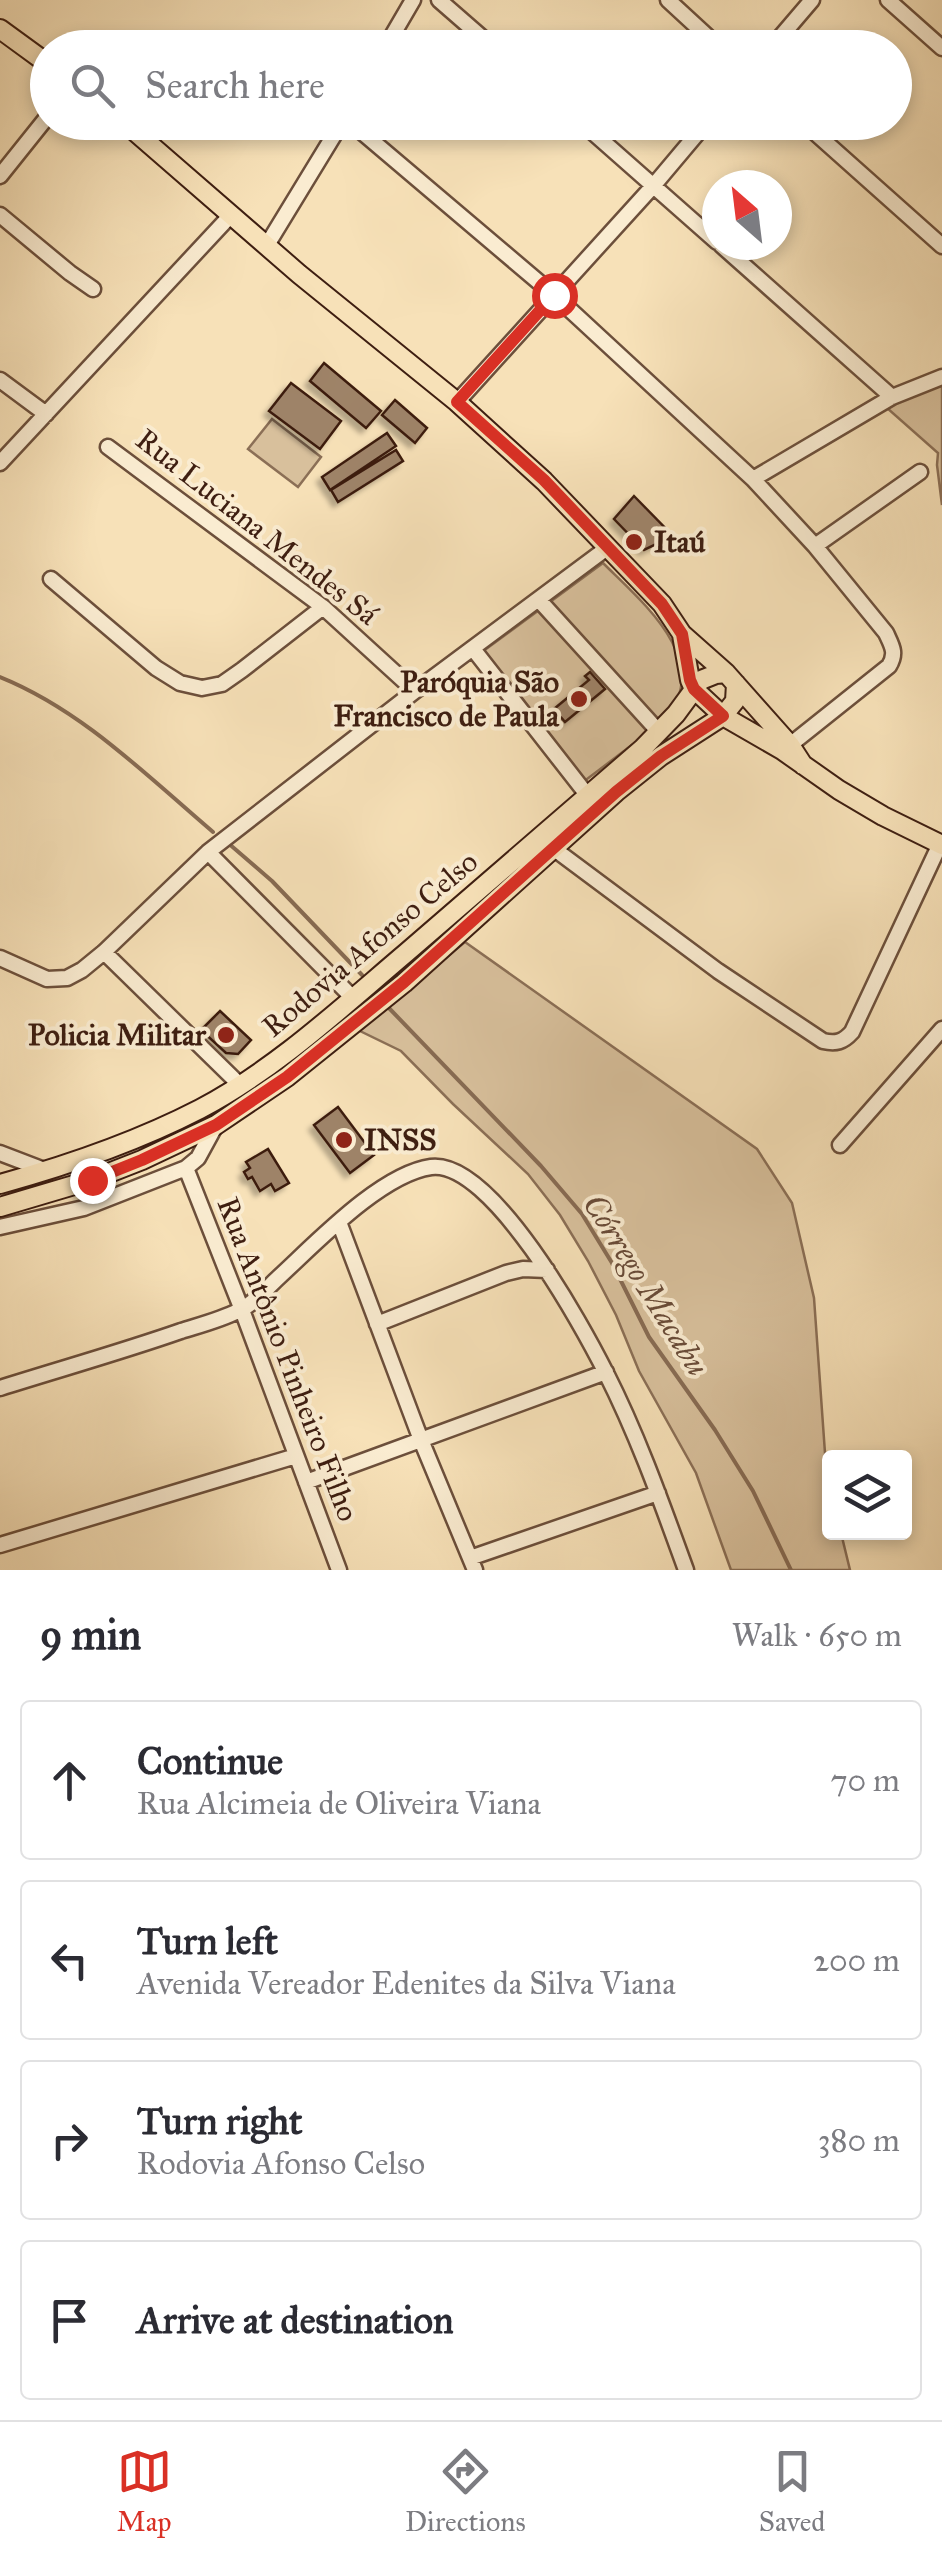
<!DOCTYPE html>
<html lang="en">
<head>
<meta charset="utf-8">
<style>
	body { margin:0; font-family:"IM FELL Great Primer",serif; background:#f2f2f3; color:#2b2b33 }
	.controls { position:absolute; right:30px; bottom:30px; display:grid; overflow:hidden; border-radius:10px; box-shadow:0 5px 15px #0003 }
	.controls button { width:90px; height:90px; display:grid; place-items:center; padding:0; border:0; border-bottom:2px solid #e1e1e2; background:#fff; color:#2b2b33; font:50px sans-serif }
	.compass { position:absolute; left:702px; top:170px; width:90px; height:90px; border-radius:50%; background:#fff; box-shadow:0 5px 15px #0003; rotate:332deg }
	.stop { position:absolute; width:30px; height:30px; margin:-22px; border:8px solid #d93025; border-radius:50%; background:#fff }
	.stop.end { background:#d93025; border-color:#fff; box-shadow:0 2px 10px #0008 }
	.list { margin:0; padding:0; list-style:none }
	h2 { display:flex; justify-content:space-between; align-items:center; height:130px; margin:0; padding:0 40px; font-size:42px }
	h2 small { font-size:32px; font-weight:400; color:#7c7c81 }
	.list li { display:grid; grid-template-columns:65px 1fr auto; gap:30px; align-items:center; box-sizing:border-box; height:160px; margin:0 20px 20px; padding:0 20px; border:2px solid #e1e1e2; border-radius:10px }
	.list b { display:block; font-size:38px; white-space:nowrap }
	.list p { margin:0; font-size:32px; white-space:nowrap; color:#7c7c81 }
	.list em { font-size:32px; font-style:normal; color:#7c7c81 }
	.icon { flex:none; width:55px; height:55px; fill:none; stroke:currentColor; stroke-width:2; stroke-linecap:round; stroke-linejoin:round }
	.map { position:relative; flex:none; width:942px; height:1570px; overflow:hidden }
	.search { position:absolute; background:#fff; box-shadow:0 5px 15px #0003; left:30px; right:30px; top:30px; height:110px; display:flex; align-items:center; gap:25px; box-sizing:border-box; padding:0 35px; border-radius:55px; color:#7c7c81; font-size:38px }
	.sheet { height:850px; background:#fff }
	nav { display:flex; justify-content:space-around; align-items:center; box-sizing:border-box; height:140px; border-top:2px solid #e1e1e2; background:#fff; font-size:28px; color:#7c7c81 }
	nav a { display:grid; justify-items:center; gap:5px }
	nav .on { color:#d93025 }
	.map>svg:first-child { display:block }
	.green { fill:#d8c09c; stroke:#8b6f56; stroke-width:2.5 }
	.lines { fill:none; stroke-linecap:round; stroke-linejoin:round }
	.stream { stroke:#876b53; stroke-width:4 }
	.building { fill:#9e8368; stroke:#3e1e11; stroke-width:2.5; filter:url(#shadow) }
	.minor-casing { stroke:#6c4f3b; stroke-width:19 }
	.major-casing { stroke:#3e1e11; stroke-width:22 }
	.minor { stroke:#faecd1; stroke-width:14 }
	.major { stroke:#f7e1b8; stroke-width:18 }
	.route { stroke:#d93025; stroke-width:12 }
	.poi-dot { fill:#8f2418; stroke:#faecd1; stroke-width:4 }
	.labels { text-anchor:middle; dominant-baseline:central; stroke-width:8; stroke-linejoin:round; paint-order:stroke }
	.street-label { font-size:30px; fill:#3e1e11; stroke:#faecd1 }
	.poi-label { font-size:30px; font-weight:bold; fill:#3e1e11; stroke:#faecd1; text-anchor:start }
	.water-label { font-size:32px; font-style:italic; fill:#694b38; stroke:#faecd1 }
</style>
</head>
<body>
<div class="map">
<svg width="942" height="1570" viewBox="0 0 942 1570">
	<defs>
		<filter id="shadow"><feDropShadow dx="-5" dy="5" stdDeviation="2.5" flood-color="#0004"/></filter>
	</defs>
	<rect width="100%" height="100%" fill="#f7e1b8"/>
	<filter id="stains"><feTurbulence type="fractalNoise" baseFrequency=".002" numOctaves="4"/><feColorMatrix values="0 0 0 0 .2 0 0 0 0 .09 0 0 0 0 .02 0 0 0 .5 -.17"/></filter>
	<radialGradient id="worn" r=".72"><stop offset=".6" stop-color="#630" stop-opacity="0"/><stop offset="1" stop-color="#630" stop-opacity=".3"/></radialGradient>
	<path class="green" d="M 942,381 L 942,505 L 937,465 L 938,453 L 887,408 L 893,402 Z
		M 272,419 L 321,457 L 298,487 L 248,449 Z
		M 603,563 C 642,602 715,661 665,719 C 658,727 648,733 640,739 C 621,753 602,768 583,782 L 482,652 Z
		M 465,942 L 757,1149 L 792,1203 L 814,1298 L 826,1467 L 829,1482 L 830,1532 L 841,1533 L 850,1570 L 731,1570 L 696,1473 L 639,1371 L 616,1315 L 588,1261 L 560,1215 L 528,1174 L 453,1104 L 401,1051 L 358,1030 Z"/>
	<g class="lines">
		<path class="stream" d="M 0,677 C 82,710 146,775 213,832
			M 228,843 L 272,881 L 362,975
			M 387,1006 L 541,1166 L 582,1214 L 612,1263 L 649,1337 L 715,1430 L 753,1491 L 791,1570"/>
	</g>
	<path class="building" d="M 324,363 L 381,411 L 366,428 L 310,381 Z
		M 291,383 L 341,421 L 320,449 L 269,411 Z
		M 395,400 L 427,428 L 415,443 L 382,415 Z
		M 387,433 L 396,446 L 330,490 L 322,477 Z
		M 396,450 L 403,461 L 338,502 L 331,490 Z
		M 634,496 L 673,536 L 644,550 L 614,519 Z
		M 590,672 L 605,689 L 565,722 L 554,709 L 589,680 L 585,676 Z
		M 220,1011 L 251,1040 L 238,1054 L 226,1053 L 201,1030 Z
		M 338,1107 L 374,1155 L 350,1173 L 314,1125 Z
		M 268,1149 L 289,1183 L 275,1191 L 271,1184 L 260,1191 L 252,1177 L 248,1179 L 244,1172 L 250,1168 L 246,1162 Z"/>
	<g class="lines">
		<g class="minor-casing">
			<path id="minor" d="M 439,0 L 494,48
				M 668,0 L 720,48
				M 888,0 L 942,48
				M 175,48 L 180,41
				M 385,48 L 413,0
				M 771,48 L 812,0
				M 350,122 L 554,295 L 753,479 L 815,546 L 886,633 C 892,646 897,653 889,666 L 790,745
				M 581,122 L 717,242
				M 803,122 L 942,246
				M 0,176 L 48,116
				M 0,215 L 70,273 L 93,289
				M 267,245 L 342,122
				M 721,245 L 892,397
				M 0,380 L 46,414
				M 457,402 L 654,185 L 707,122
				M 108,447 L 323,607 L 415,691
				M 0,463 L 231,215
				M 753,479 L 892,397 L 942,377
				M 815,546 L 920,472
				M 51,579 L 156,668 L 180,683 L 202,688 L 222,684 L 242,670 L 323,607
				M 539,600 L 659,732
				M 474,650 L 588,796
				M 553,848 L 718,971 L 823,1041 C 836,1044 843,1042 852,1032 L 940,844
				M 208,852 L 353,998
				M 104,952 L 240,1085
				M 0,958 L 47,979 L 67,978 L 82,970 L 104,952 L 208,852 L 415,691 L 607,548
				M 840,1145 L 942,1029
				M 0,1153 L 47,1171
				M 186,1168 L 242,1310 L 339,1570
				M 339,1222 L 421,1440 L 475,1570
				M 0,1227 L 84,1208 L 186,1168 L 198,1158 L 216,1125
				M 377,1324 L 506,1273 L 523,1269 L 547,1270
				M 0,1388 C 60,1369 121,1352 181,1331 C 200,1325 220,1320 238,1311 C 253,1305 267,1288 279,1277 C 316,1243 381,1174 431,1167 C 491,1159 582,1325 606,1373 C 638,1436 662,1504 686,1570
				M 306,1482 L 606,1372
				M 0,1545 L 296,1456
				M 470,1558 L 658,1493"/>
		</g>
		<g class="major-casing">
			<path id="major" d="M 0,29 L 48,64
				M 124,122 L 299,274 L 457,402 L 544,481 L 662,604 L 682,634 L 726,673 L 790,745 L 803,765
				M 682,635 L 690,680 L 694,689 L 723,716 L 782,750 L 839,790 L 883,816 L 942,845
				M 0,1184 C 69,1165 136,1142 200,1109 C 276,1069 341,1008 406,953 C 485,885 564,817 643,748 L 676,714 L 701,680 L 716,674 L 726,673
				M 0,1207 L 91,1180 L 142,1160 L 216,1125 L 287,1077 L 404,983 L 616,792 L 661,756 L 723,716 L 735,701 L 736,684"/>
		</g>
		<use href="#minor" class="minor"/>
		<use href="#major" class="major"/>
	</g>
	<g class="lines">
		<path class="route" d="M 92,1180 L 142,1160 L 216,1125 L 287,1077 L 404,982 L 616,792 L 661,756 L 723,716 L 694,689 L 690,680 L 682,634 L 662,604 L 544,480 L 457,402 L 554,295"/>
	</g>
	<g class="poi-dot">
		<circle cx="634" cy="542" r="10"/>
		<circle cx="579" cy="699" r="10"/>
		<circle cx="226" cy="1035" r="10"/>
		<circle cx="344" cy="1140" r="10"/>
	</g>
	<g class="labels">
		<g class="street-label">
			<text transform="translate(257 527) rotate(38)">Rua Luciana Mendes Sá</text>
			<text transform="translate(370 944) rotate(-40)">Rodovia Afonso Celso</text>
			<text transform="translate(288 1359) rotate(69)">Rua Antônio Pinheiro Filho</text>
		</g>
		<g class="poi-label">
			<text x="654" y="542">Itaú</text>
			<text x="559" y="682" text-anchor="end">Paróquia São<tspan x="559" dy="34">Francisco de Paula</tspan></text>
			<text x="206" y="1035" text-anchor="end">Policia Militar</text>
			<text x="364" y="1140">INSS</text>
		</g>
		<g class="water-label">
			<text transform="translate(646 1285) rotate(58)">Córrego Macabu</text>
		</g>
	</g>
	<rect width="100%" height="100%" filter="url(#stains)"/>
	<rect width="100%" height="100%" fill="url(#worn)"/>
</svg>
<div class="controls">
<button><svg class="icon" aria-label="layers" viewBox="0 0 24 24"><path d="M12 4l9 5-9 5-9-5zM3 14l9 5 9-5"/></svg></button>
</div>
<svg class="compass" viewBox="-18 -18 36 36"><path d="M0-13l5 13h-10z" fill="#e53935"/><path d="M0 13l5-13h-10z" fill="#7c7c81"/></svg>
<div class="stop" style="left:554px;top:295px"></div>
<div class="stop end" style="left:92px;top:1180px"></div>
<div class="search"><svg class="icon" aria-label="search" viewBox="0 0 24 24"><circle cx="10" cy="10" r="6"/><path d="M15 15l6 6"/></svg>Search here</div>
</div>
<section class="sheet">
<h2>9 min<small>Walk · 650 m</small></h2>
<ul class="list">
<li><svg class="icon" aria-label="ahead" viewBox="0 0 24 24"><path d="M12 20V5M6 11l6-6 6 6"/></svg><div><b>Continue</b><p>Rua Alcimeia de Oliveira Viana</p></div><em>70 m</em></li>
<li><svg class="icon" aria-label="left" viewBox="0 0 24 24"><path d="M17 20v-9H6M10 6l-5 5 5 5"/></svg><div><b>Turn left</b><p>Avenida Vereador Edenites da Silva Viana</p></div><em>200 m</em></li>
<li><svg class="icon" aria-label="right" viewBox="0 0 24 24"><path d="M7 20v-9h11M14 6l5 5-5 5"/></svg><div><b>Turn right</b><p>Rodovia Afonso Celso</p></div><em>380 m</em></li>
<li><svg class="icon" aria-label="arrive" viewBox="0 0 24 24"><path d="M6 21V4h12l-3 4 3 4H6"/></svg><div><b>Arrive at destination</b></div></li>
</ul>
</section>
<nav>
<a class="on"><svg class="icon" aria-label="map" viewBox="0 0 24 24"><path d="M3 6l6-2 6 2 6-2v14l-6 2-6-2-6 2zM9 4v14M15 6v14"/></svg>Map</a>
<a><svg class="icon" aria-label="directions" viewBox="0 0 24 24"><path d="M12 3l9 9-9 9-9-9zM9 14v-3h6M13 9l2 2-2 2"/></svg>Directions</a>
<a><svg class="icon" aria-label="saved" viewBox="0 0 24 24"><path d="M7 4h10v16l-5-4-5 4z"/></svg>Saved</a>
</nav>
</body>
</html>
